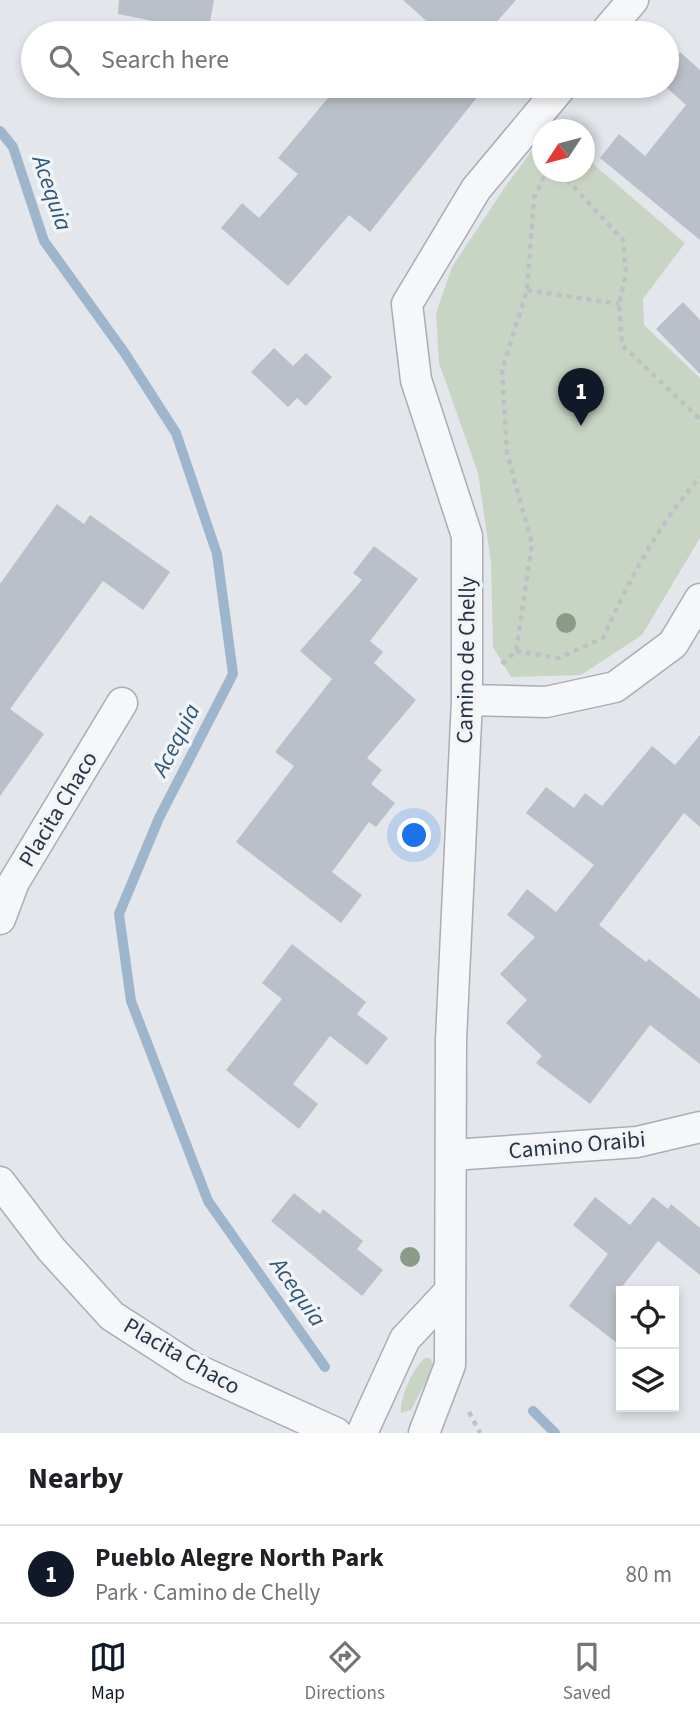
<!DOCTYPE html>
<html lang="en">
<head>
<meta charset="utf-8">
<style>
	body { margin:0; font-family:"Source Sans 3",sans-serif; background:#f2f2f2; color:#202124 }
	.controls { position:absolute; right:21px; bottom:21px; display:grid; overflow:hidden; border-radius:0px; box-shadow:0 4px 10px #0003 }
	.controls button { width:63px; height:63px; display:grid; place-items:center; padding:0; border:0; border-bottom:2px solid #e0e0e0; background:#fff; color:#202124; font:35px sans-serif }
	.compass { position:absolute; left:532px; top:119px; width:63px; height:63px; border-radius:50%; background:#fff; box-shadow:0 4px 10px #0003; rotate:234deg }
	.you { position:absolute; left:415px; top:836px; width:24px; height:24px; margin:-18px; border:5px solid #fff; border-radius:50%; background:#1a73e8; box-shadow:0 0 0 10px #1a73e833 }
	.badge { display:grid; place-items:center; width:46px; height:46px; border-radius:50%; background:#111827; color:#fff; font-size:23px; font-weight:700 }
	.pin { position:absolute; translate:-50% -58px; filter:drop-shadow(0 2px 4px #0008) }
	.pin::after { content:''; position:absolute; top:37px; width:24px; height:21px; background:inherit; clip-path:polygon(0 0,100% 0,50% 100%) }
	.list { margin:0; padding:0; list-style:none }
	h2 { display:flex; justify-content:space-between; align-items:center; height:91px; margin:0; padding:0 28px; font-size:30px }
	h2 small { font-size:23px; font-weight:400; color:#757577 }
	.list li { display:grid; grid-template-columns:46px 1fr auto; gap:21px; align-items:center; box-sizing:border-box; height:98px; padding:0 28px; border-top:2px solid #e0e0e0 }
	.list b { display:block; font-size:26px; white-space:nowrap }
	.list p { margin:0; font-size:23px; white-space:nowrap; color:#757577 }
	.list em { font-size:23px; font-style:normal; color:#757577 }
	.icon { flex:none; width:38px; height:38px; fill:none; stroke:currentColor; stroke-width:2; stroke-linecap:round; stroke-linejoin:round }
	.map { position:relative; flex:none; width:700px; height:1433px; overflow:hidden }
	.search { position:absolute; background:#fff; box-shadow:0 4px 10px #0003; left:21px; right:21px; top:21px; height:77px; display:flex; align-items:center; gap:18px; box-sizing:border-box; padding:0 24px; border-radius:38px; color:#757577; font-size:26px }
	.sheet { height:189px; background:#fff }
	nav { display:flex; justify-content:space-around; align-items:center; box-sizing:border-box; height:98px; border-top:2px solid #e0e0e0; background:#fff; font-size:19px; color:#757577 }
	nav a { display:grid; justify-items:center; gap:4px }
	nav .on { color:#111827 }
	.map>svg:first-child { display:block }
	.green { fill:#c9d5c4 }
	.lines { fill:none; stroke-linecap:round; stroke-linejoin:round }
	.stream { stroke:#9db6cb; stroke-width:10 }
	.building { fill:#bac0c9 }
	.street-casing { stroke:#a8adb6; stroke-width:33 }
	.path { stroke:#bdc1c6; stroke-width:4.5; stroke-dasharray:5 5; stroke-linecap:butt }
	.street { stroke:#f6f7f9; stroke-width:30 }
	.tree { fill:#8a9c88 }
	.labels { text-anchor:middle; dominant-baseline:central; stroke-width:7; stroke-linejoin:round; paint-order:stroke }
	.street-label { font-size:23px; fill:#2a3544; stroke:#f2f5f8 }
	.water-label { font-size:24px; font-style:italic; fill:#335679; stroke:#f2f5f8 }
</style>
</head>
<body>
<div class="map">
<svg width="700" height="1433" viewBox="0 0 700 1433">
	<rect width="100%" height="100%" fill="#e3e6eb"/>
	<path class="green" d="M 536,145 L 542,146 L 542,172 L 584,172 L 585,157 L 685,243 L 643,299 L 644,325 L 700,378 L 700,538 L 642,635 L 581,675 L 511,677 L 493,647 L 491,563 L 478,473 L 439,363 L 436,313 L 452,267 L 505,187 Z
		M 425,1358 L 430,1358 L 434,1366 L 411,1410 L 401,1413 C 399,1399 414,1366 425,1358 Z"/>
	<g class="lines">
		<path class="stream" d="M 0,131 L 13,147 L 44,241 L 124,352 L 176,433 L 217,554 L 233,674 L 159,818 L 119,914 L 131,1001 L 208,1201 L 325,1367
			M 533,1411 L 555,1433"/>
	</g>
	<path class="building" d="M 119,0 L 214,0 L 208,32 L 118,14 Z
		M 403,0 L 516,0 L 487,33 L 440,33 Z
		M 680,52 L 700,70 L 700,240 L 600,158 L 619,134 L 645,156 L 686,105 L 667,88 L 667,68 Z
		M 338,86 L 486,86 L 370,232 L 349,215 L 288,286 L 221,228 L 242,203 L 259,218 L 298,174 L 278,158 Z
		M 683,302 L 700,320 L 700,374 L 656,329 Z
		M 274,348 L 293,366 L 306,353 L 332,377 L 306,406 L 297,398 L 288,407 L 251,372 Z
		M 57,504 L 84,524 L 90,515 L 170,572 L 143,610 L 103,581 L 10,709 L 44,734 L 0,796 L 0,584 Z
		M 374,546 L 418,579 L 370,641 L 383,652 L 374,663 L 416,700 L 367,758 L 382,770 L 371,784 L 395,803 L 376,827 L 369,822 L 332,872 L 362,895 L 341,923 L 236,842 L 294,766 L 275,752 L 332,679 L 300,651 L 362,580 L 353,573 Z
		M 700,735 L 700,827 L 684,813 L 599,925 L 646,962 L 649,959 L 700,999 L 700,1064 L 650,1025 L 590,1104 L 536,1063 L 542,1056 L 506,1023 L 527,1000 L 500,974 L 535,937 L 507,915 L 527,889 L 556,912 L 594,865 L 526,813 L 546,787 L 574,808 L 585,793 L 602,806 L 652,746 L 675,765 Z
		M 292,944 L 366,1002 L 357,1014 L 388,1038 L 367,1065 L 330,1036 L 293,1084 L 318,1104 L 299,1129 L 226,1070 L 282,999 L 262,983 Z
		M 294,1193 L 320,1214 L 323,1209 L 363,1241 L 357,1249 L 383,1270 L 362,1296 L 271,1221 Z
		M 595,1197 L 630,1225 L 653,1197 L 668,1209 L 671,1204 L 700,1228 L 700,1275 L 658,1241 L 621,1288 L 621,1346 L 569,1306 L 608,1254 L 573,1225 Z"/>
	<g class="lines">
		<g class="street-casing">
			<path id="street" d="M 605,33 L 633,0
				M 467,700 L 546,702 L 615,687 L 673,644 L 700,599
				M 0,919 L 14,882 L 122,703
				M 453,1155 L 637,1142 L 700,1127
				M 0,1182 L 51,1249 L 112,1316 L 191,1367 L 336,1433
				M 362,1433 L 405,1339 L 449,1292
				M 424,1433 L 450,1365 L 451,1040 L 467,700 L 467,536 L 416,380 L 407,304 L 476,189 L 562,86"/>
		</g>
		<path class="path" d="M 560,172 L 623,240 L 626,273 L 619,304 L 622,345 L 700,419
			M 527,290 L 619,304
			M 516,651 L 559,658 L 603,638 C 629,580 658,525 700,477
			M 502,664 L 516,651 L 532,544 L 507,453 L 502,370 L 527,290 L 534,198 L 546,172
			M 469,1412 L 480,1433"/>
		<use href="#street" class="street"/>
	</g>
	<g class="tree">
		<circle cx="566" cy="623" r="10"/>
		<circle cx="410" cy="1257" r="10"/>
	</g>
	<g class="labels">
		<g class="street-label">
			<text transform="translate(466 660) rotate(-89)">Camino de Chelly</text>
			<text transform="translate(58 809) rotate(-59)">Placita Chaco</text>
			<text transform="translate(577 1145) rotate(-5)">Camino Oraibi</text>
			<text transform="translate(182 1356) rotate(30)">Placita Chaco</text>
		</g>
		<g class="water-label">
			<text transform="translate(52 193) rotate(71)">Acequia</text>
			<text transform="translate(176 740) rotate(-63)">Acequia</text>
			<text transform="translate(298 1292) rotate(55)">Acequia</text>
		</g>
	</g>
</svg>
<div class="controls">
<button><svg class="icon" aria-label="locate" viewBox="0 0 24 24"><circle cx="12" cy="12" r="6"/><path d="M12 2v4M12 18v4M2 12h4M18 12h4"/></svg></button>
<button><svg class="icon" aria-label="layers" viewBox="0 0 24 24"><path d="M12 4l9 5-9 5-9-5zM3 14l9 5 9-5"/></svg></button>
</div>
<svg class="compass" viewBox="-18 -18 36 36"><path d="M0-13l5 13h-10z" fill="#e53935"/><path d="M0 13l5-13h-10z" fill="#757577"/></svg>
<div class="you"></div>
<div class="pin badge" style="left:581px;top:426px">1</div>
<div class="search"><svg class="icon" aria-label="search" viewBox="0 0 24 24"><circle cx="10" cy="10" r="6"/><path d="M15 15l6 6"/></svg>Search here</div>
</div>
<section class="sheet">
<h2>Nearby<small></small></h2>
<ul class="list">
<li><span class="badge">1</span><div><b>Pueblo Alegre North Park</b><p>Park · Camino de Chelly</p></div><em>80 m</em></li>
</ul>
</section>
<nav>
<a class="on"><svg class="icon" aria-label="map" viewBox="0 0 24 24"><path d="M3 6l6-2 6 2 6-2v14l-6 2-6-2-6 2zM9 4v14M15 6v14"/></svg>Map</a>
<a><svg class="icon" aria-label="directions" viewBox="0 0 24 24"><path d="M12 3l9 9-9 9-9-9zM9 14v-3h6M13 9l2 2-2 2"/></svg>Directions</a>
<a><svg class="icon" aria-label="saved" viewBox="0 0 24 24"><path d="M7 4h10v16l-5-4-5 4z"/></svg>Saved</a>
</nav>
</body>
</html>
